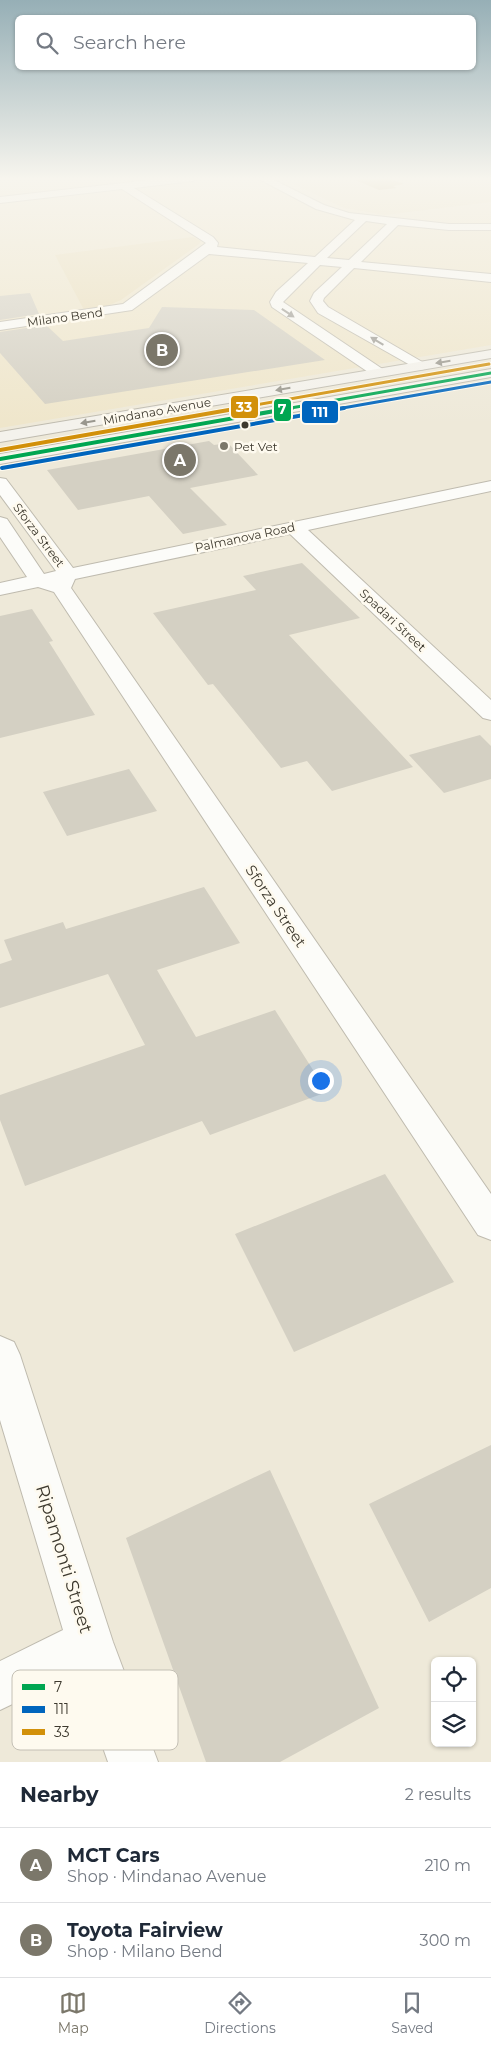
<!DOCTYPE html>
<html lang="en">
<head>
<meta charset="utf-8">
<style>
	body { margin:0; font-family:Montserrat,sans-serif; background:#f2f2f3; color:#1f2937 }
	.controls { position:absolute; right:15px; bottom:15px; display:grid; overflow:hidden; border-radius:8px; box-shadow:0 1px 4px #0004 }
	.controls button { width:45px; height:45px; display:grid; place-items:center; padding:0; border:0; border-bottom:1px solid #e0e1e3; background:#fff; color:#1f2937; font:25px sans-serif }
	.you { position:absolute; left:320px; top:1080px; width:18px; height:18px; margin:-12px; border:4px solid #fff; border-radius:50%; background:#1a73e8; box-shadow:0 0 0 8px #1a73e833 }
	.badge { display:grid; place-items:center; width:32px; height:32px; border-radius:50%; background:#7b776a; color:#fff; font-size:16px; font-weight:700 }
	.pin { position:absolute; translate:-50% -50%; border:2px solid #fff; box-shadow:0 1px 5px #0006 }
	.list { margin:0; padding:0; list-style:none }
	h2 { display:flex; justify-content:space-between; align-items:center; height:65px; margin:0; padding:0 20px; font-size:21px }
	h2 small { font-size:16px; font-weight:400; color:#747a83 }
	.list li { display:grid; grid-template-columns:32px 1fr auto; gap:15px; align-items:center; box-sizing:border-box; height:75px; padding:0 20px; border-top:1px solid #e0e1e3 }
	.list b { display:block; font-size:19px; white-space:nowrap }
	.list p { margin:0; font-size:16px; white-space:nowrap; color:#747a83 }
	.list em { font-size:16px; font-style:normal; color:#747a83 }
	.icon { flex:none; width:28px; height:28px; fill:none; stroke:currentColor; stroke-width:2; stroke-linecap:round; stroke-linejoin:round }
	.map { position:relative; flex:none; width:491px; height:1762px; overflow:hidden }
	.search { position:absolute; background:#fff; box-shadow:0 1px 4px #0004; left:15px; right:15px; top:15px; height:55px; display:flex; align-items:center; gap:12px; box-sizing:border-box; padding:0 18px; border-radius:8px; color:#747a83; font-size:19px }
	.sheet { height:215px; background:#fff }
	nav { display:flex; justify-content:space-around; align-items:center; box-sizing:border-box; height:70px; border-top:1px solid #e0e1e3; background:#fff; font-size:14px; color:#747a83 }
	nav a { display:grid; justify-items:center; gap:2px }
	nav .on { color:#7b776a }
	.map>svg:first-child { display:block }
	.built { fill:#efe6cb }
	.green { fill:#ebdfbc }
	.water { fill:#bca86a }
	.building { fill:#d4d0c3 }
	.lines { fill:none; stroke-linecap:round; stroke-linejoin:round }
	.street-casing { stroke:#bfbbaf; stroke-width:2 }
	.secondary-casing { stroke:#bfbbaf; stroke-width:2 }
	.street { fill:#fcfcf9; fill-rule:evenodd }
	.secondary { fill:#f4f2ec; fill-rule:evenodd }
	.bus-1-far1-casing { stroke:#fefaef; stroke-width:5 }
	.bus-1-casing { stroke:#fefaef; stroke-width:6 }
	.bus-2-far1-casing { stroke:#fefaef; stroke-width:5 }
	.bus-2-casing { stroke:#fefaef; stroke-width:6 }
	.bus-3-far1-casing { stroke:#fefaef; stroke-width:5 }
	.bus-3-casing { stroke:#fefaef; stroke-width:6 }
	.bus-1-far1 { stroke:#00a651; stroke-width:3 }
	.bus-1 { stroke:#00a651; stroke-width:4 }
	.bus-2-far1 { stroke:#0065bd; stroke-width:3 }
	.bus-2 { stroke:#0065bd; stroke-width:4 }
	.bus-3-far1 { stroke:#d29009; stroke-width:3 }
	.bus-3 { stroke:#d29009; stroke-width:4 }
	.oneway { fill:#9c9a94 }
	.oneway2 { fill:#98968d }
	.bus-dot { fill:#3d392e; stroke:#fefaef; stroke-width:2 }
	.poi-dot { fill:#7b776a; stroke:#fefaef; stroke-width:2 }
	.labels { text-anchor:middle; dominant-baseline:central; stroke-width:5; stroke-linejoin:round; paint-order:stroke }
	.far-street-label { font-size:12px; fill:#3d392e; stroke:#fefaef }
	.far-poi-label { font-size:12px; fill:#3d392e; stroke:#fefaef; text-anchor:start }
	.street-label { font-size:15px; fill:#3d392e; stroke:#fefaef }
	.near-street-label { font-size:18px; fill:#3d392e; stroke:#fefaef }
	.key { fill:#fefaef; stroke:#c4c0b5; stroke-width:1 }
	.key-label { font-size:14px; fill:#3d392e }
	.line-badge { stroke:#fefaef; stroke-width:2 }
	.badge-label { font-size:14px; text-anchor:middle; font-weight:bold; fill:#fff }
</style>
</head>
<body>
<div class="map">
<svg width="491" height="1762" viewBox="0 0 491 1762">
	<rect width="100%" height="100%" fill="#eee9d9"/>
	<path class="built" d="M 0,178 L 491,178 L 491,345 L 0,428 Z"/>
	<path class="green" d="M 281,178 L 491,179 L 491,202 L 385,215 L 344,208 Z
		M 193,237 L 201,241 L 199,244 L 121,300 L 107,306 L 84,310 L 55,255 Z"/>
	<path class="water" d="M 369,178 L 389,178 L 404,184 L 393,186 L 397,188 L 379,190 L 355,180 Z"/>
	<path class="building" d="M 30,293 L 39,314 L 0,320 L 0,296 Z
		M 162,307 L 254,310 L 325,360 L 45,404 L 0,353 L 0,332 L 46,325 L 63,341 L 149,328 Z
		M 209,441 L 214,445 L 228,443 L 258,475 L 190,488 L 227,525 L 183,534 L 149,496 L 78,510 L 47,470 Z
		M 302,563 L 360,618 L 289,635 L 413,767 L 332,791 L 307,761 L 281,768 L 213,684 L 208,685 L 153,613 L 256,590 L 243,576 Z
		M 32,609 L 53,641 L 49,642 L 95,715 L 0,738 L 0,616 Z
		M 480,735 L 491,746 L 491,779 L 444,793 L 409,755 Z
		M 129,769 L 157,811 L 67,836 L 43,792 Z
		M 204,887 L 240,943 L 157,970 L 196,1037 L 275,1010 L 327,1092 L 210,1135 L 202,1121 L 25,1186 L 0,1120 L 0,1095 L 145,1045 L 108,974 L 0,1008 L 0,964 L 12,960 L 4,940 L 63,922 L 66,929 Z
		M 385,1174 L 454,1282 L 294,1352 L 235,1234 Z
		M 491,1445 L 491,1588 L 429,1622 L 369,1504 Z
		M 270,1470 L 379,1708 L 280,1762 L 206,1762 L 126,1538 Z"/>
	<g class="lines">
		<g class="street-casing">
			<path id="street" d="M 167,178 L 198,178 L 193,181 L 134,188 L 213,237 L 218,243 L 217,247 L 315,257 L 355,220 L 316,209 L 257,178 L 270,178 L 324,205 L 349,213 L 449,224 L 491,224 L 491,230 L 449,230 L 398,225 L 361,262 L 491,274 L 491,282 L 354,268 L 324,298 L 323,301 L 328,307 L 424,363 L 426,366 L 424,369 L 419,370 L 318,313 L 310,301 L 314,293 L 342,267 L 320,265 L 283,302 L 384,370 L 386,373 L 384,376 L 374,376 L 272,307 L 270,302 L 276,292 L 308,263 L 209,254 L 132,310 L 0,330 L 0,322 L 123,304 L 206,243 L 122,189 L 0,203 L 0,197 ZM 366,221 L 387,224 L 349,260 L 327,258 Z
				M 0,478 L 6,479 L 73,568 L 491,481 L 491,491 L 308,530 L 491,700 L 491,720 L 483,718 L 290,534 L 75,579 L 71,588 L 491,1194 L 491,1240 L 478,1235 L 54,592 L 38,587 L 0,595 L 0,583 L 27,577 L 0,537 L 0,517 L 7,519 L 44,574 L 56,571 L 0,495 Z
				M 0,1336 L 14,1342 L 20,1355 L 113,1642 L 158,1762 L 108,1762 L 77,1673 L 0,1710 L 0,1661 L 63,1630 L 0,1420 Z"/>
		</g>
		<g class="secondary-casing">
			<path id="secondary" d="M 491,350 L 491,358 L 0,442 L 0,432 Z
				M 491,369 L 491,377 L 0,464 L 0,454 Z"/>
		</g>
		<use href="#street" class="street"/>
		<use href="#secondary" class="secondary"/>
		<g class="bus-1-far1-casing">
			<path id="bus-1-far1" d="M 285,409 L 491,373"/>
		</g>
		<g class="bus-1-casing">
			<path id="bus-1" d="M 0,459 L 292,408"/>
		</g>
		<g class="bus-2-far1-casing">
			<path id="bus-2-far1" d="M 337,409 L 491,382"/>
		</g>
		<g class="bus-2-casing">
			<path id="bus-2" d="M 2,468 L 344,408"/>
		</g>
		<g class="bus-3-far1-casing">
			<path id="bus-3-far1" d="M 233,409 L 489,364"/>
		</g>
		<g class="bus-3-casing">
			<path id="bus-3" d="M 0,450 L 240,408"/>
		</g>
		<use href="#bus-1-far1" class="bus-1-far1"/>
		<use href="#bus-1" class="bus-1"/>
		<use href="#bus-2-far1" class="bus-2-far1"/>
		<use href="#bus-2" class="bus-2"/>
		<use href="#bus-3-far1" class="bus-3-far1"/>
		<use href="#bus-3" class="bus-3"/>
	</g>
	<defs><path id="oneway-solid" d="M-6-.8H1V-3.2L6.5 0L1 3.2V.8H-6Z" transform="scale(1.25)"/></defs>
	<g class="oneway">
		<use href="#oneway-solid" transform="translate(288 313) rotate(34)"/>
		<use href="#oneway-solid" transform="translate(377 341) rotate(-149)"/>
	</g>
	<g class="oneway2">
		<use href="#oneway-solid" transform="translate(443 362) rotate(171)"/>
		<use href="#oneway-solid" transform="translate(283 389) rotate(170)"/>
		<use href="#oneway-solid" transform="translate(88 422) rotate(170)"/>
	</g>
	<linearGradient id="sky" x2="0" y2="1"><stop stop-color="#96afb6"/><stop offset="0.42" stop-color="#f7f5ee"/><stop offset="1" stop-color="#f7f5ee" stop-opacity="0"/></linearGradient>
	<rect width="491" height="425" fill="url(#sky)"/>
	<circle class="bus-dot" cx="245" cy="425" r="4.5"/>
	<circle class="poi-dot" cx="224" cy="446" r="5"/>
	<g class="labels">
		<g class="far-street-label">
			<text transform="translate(65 317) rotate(-8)">Milano Bend</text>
			<text transform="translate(157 411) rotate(-10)">Mindanao Avenue</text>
			<text transform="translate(39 535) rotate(53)">Sforza Street</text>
			<text transform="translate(245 537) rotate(-12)">Palmanova Road</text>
			<text transform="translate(393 620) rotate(43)">Spadari Street</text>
		</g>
		<g class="far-poi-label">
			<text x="234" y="446">Pet Vet</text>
		</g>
		<g class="street-label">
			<text transform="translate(276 906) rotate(56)">Sforza Street</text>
		</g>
		<g class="near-street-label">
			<text transform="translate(64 1559) rotate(73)">Ripamonti Street</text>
		</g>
	</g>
	<rect x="12" y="1670" width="166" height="80" rx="8" class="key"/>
	<rect x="22" y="1684" width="23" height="6" fill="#00a651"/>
	<rect x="22" y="1706" width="23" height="7" fill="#0065bd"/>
	<rect x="22" y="1729" width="23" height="6" fill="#d29009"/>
	<g class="key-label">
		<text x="54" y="1692">7</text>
		<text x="54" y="1714">111</text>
		<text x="54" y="1737">33</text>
	</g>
	<g class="line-badge">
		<rect x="230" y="395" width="29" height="24" rx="5" fill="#d29009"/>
		<rect x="273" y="398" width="19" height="24" rx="5" fill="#00a651"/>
		<rect x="301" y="400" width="38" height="24" rx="5" fill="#0065bd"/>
	</g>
	<g class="badge-label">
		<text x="244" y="412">33</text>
		<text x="282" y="414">7</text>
		<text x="320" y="417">111</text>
	</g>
</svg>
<div class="controls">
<button><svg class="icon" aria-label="locate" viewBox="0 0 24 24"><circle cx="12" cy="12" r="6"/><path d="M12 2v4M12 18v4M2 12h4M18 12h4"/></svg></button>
<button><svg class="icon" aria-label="layers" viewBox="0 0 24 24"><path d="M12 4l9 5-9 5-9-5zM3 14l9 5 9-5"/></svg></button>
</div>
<div class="you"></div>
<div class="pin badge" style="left:180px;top:460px">A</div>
<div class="pin badge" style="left:162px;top:350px">B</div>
<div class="search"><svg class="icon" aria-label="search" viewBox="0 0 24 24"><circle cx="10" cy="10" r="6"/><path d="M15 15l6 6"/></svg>Search here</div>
</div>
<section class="sheet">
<h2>Nearby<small>2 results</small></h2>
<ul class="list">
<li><span class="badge">A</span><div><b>MCT Cars</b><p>Shop · Mindanao Avenue</p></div><em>210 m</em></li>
<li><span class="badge">B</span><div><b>Toyota Fairview</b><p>Shop · Milano Bend</p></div><em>300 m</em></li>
</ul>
</section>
<nav>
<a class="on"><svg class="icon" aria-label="map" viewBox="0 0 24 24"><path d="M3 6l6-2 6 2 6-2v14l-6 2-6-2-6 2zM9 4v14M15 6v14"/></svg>Map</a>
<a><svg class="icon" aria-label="directions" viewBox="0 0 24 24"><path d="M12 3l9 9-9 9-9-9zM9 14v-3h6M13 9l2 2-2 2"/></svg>Directions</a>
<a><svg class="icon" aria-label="saved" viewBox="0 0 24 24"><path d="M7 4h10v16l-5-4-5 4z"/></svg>Saved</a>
</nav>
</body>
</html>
